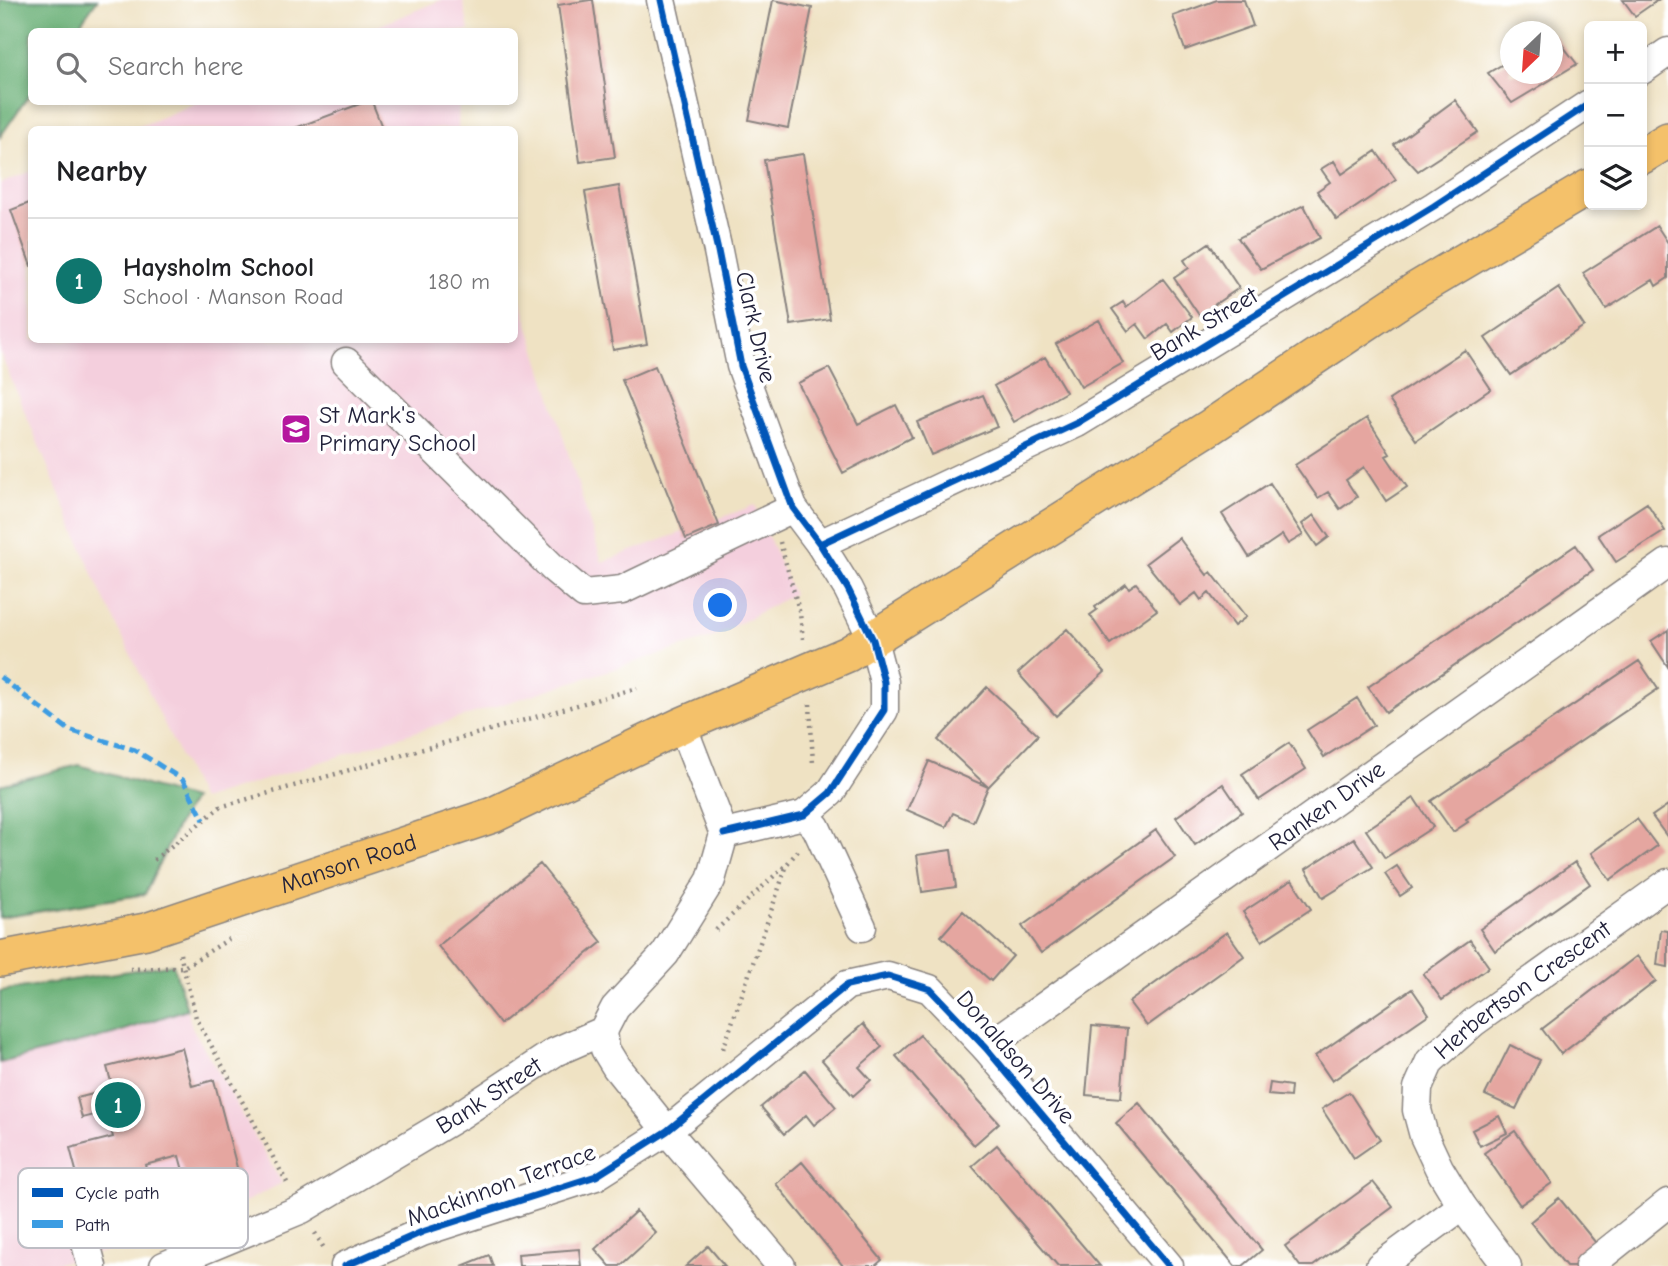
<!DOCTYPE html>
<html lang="en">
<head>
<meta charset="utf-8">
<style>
	body { margin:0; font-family:"Comic Neue",sans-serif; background:#f2f2f2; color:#202124 }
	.controls { position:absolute; right:21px; top:21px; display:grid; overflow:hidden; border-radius:10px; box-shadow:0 4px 10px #0003 }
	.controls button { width:63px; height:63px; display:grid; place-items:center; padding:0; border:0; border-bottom:2px solid #e0e0e0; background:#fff; color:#202124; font:35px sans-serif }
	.compass { position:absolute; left:1500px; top:21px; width:63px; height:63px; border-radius:50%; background:#fff; box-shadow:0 4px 10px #0003; rotate:205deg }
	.you { position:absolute; left:721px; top:606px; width:24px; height:24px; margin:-18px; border:5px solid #fff; border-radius:50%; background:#1a73e8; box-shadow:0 0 0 10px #1a73e833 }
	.badge { display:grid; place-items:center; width:46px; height:46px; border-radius:50%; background:#0f766e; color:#fff; font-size:23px; font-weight:700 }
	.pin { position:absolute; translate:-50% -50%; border:4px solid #fff; box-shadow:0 2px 7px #0006 }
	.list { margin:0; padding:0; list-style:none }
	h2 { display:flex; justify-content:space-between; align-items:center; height:91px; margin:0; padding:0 28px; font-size:30px }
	h2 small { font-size:23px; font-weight:400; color:#757577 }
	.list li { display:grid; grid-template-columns:46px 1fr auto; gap:21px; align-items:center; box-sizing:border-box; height:126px; padding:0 28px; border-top:2px solid #e0e0e0 }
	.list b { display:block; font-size:26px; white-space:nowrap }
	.list p { margin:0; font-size:23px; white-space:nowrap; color:#757577 }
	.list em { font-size:23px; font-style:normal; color:#757577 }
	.icon { flex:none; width:38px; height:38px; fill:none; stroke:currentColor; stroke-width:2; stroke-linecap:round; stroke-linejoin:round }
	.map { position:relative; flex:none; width:1668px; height:1266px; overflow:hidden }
	.search { position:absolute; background:#fff; box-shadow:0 4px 10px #0003; left:28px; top:28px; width:490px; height:77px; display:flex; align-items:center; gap:18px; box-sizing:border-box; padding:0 24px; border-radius:10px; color:#757577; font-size:26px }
	.panel { position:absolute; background:#fff; box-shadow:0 4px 10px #0003; left:28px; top:126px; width:490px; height:217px; border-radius:10px }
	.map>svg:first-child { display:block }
	.built { fill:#f4cfdd }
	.forest { fill:#68af75; stroke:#456858; stroke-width:2 }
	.building { fill:#e5a6a0 }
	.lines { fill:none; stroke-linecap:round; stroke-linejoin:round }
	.minor-casing { stroke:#88827f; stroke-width:31 }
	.major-casing { stroke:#88827f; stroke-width:38 }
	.path { stroke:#88827f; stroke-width:4.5; stroke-dasharray:2 5; stroke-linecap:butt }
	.minor { stroke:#fff; stroke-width:28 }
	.major { stroke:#f4c16a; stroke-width:35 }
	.quiet { stroke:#3c9ce2; stroke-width:5; stroke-dasharray:10 5; stroke-linecap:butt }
	.cycleway-casing { stroke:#fff; stroke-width:11 }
	.cycleway { stroke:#0057b8; stroke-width:7 }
	.labels { text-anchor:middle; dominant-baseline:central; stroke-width:7; stroke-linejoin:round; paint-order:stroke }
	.street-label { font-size:24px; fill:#22223b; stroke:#fff }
	.poi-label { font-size:24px; fill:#22223b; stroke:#fff; text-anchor:start }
	.key { fill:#fff; stroke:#bdbdc4; stroke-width:2 }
	.key-label { font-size:19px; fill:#22223b }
</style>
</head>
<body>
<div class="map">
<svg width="1668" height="1266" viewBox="0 0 1668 1266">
	<rect width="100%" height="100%" fill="#fff"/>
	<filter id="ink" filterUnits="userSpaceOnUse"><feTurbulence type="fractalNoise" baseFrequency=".0143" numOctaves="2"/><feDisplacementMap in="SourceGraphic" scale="14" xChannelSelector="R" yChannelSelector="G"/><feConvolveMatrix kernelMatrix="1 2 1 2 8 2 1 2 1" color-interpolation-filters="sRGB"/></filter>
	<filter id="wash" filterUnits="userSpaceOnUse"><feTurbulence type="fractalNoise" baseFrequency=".00686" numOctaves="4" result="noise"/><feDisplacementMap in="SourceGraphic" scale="28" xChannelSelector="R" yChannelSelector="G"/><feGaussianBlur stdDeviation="1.57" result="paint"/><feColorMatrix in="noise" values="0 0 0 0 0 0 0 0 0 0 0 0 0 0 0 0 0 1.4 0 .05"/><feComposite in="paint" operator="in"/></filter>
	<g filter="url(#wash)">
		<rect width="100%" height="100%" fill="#efe2c3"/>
		<path class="built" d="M 441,0 L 463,0 L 469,31 L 366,31 Z
			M 198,102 L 459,102 L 458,129 L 131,130 Z
			M 31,171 L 32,340 L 514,340 L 515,282 L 602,562 L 755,505 L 793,594 L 714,637 L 201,800 L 101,593 L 0,353 L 0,184 Z
			M 173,964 L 192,1027 L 282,1183 L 208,1221 L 112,1250 L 45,1266 L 0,1266 L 0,1000 Z"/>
		<path class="forest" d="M 0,0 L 97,0 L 75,31 L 32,32 L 31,92 L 0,137 Z
			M 79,765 L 193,799 L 177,826 L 145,894 L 0,918 L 0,785 Z
			M 173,964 L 187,1009 L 113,1034 L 0,1063 L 0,991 Z"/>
		<g id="blocks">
			<path class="building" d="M 590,0 L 593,0 L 615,157 L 580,162 L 558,5 Z
				M 773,0 L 812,8 L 788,128 L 749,120 Z
				M 1217,0 L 1244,0 L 1253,26 L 1185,50 L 1173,16 Z
				M 1623,0 L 1658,0 L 1635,16 Z
				M 1553,33 L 1577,64 L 1512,103 L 1488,73 L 1510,60 L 1510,74 L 1553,74 Z
				M 1455,100 L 1478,132 L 1418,171 L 1394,145 Z
				M 365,102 L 372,102 L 383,130 L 290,130 Z
				M 1376,151 L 1396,180 L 1337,220 L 1317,191 L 1330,182 L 1321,169 L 1334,161 L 1342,174 Z
				M 803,154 L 830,319 L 791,325 L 764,160 Z
				M 619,186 L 647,344 L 613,350 L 585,192 Z
				M 32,202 L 32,266 L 31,266 L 11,210 Z
				M 1304,205 L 1320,238 L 1261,269 L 1238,238 Z
				M 1657,226 L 1668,243 L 1668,278 L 1656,286 L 1653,280 L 1606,309 L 1583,273 Z
				M 1209,243 L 1239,288 L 1199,315 L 1174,278 L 1189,268 L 1184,260 Z
				M 1163,279 L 1192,317 L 1173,332 L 1167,324 L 1148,339 L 1137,324 L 1128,331 L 1112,309 L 1123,302 L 1126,307 Z
				M 1559,288 L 1584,326 L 1511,375 L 1485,338 Z
				M 1099,320 L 1123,363 L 1081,387 L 1056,344 Z
				M 1465,350 L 1491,389 L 1416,440 L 1389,400 Z
				M 1045,357 L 1066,392 L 1014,422 L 994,386 Z
				M 655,366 L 719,525 L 686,539 L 622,380 Z
				M 829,368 L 858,424 L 896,405 L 912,437 L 843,473 L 798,383 Z
				M 983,395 L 997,427 L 931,455 L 917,422 Z
				M 1367,418 L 1390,454 L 1386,456 L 1407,487 L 1386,501 L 1364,467 L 1346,480 L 1357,497 L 1340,509 L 1328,492 L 1318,498 L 1295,465 Z
				M 1270,483 L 1303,535 L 1288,544 L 1282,535 L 1249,557 L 1222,514 Z
				M 1647,503 L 1665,531 L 1616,562 L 1598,535 Z
				M 1314,515 L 1329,537 L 1317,546 L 1302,524 Z
				M 1179,538 L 1207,575 L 1211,572 L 1246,617 L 1234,626 L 1209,593 L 1201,600 L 1196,593 L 1180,605 L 1146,563 Z
				M 1576,545 L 1593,570 L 1386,712 L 1368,687 Z
				M 1136,583 L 1157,610 L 1110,644 L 1090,615 L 1097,610 L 1095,607 L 1126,584 L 1129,588 Z
				M 1067,629 L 1105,672 L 1056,716 L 1018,673 Z
				M 1668,630 L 1668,667 L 1651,641 Z
				M 1639,661 L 1658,689 L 1466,819 L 1468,822 L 1453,832 L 1431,801 Z
				M 987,687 L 1038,735 L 988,787 L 938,740 Z
				M 1357,698 L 1374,725 L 1324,757 L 1307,730 Z
				M 1289,743 L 1306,769 L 1259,800 L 1242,774 Z
				M 929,761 L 988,787 L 973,822 L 953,813 L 946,827 L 907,810 Z
				M 1223,784 L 1242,812 L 1195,845 L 1176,817 Z
				M 1414,798 L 1433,827 L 1385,858 L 1366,830 Z
				M 1668,805 L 1668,838 L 1652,816 Z
				M 1637,819 L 1657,846 L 1610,880 L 1591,853 Z
				M 1156,830 L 1175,857 L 1041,953 L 1022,926 Z
				M 1354,838 L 1373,867 L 1323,898 L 1306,869 Z
				M 951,850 L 956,887 L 922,892 L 917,855 Z
				M 1575,862 L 1590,884 L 1495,951 L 1480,929 Z
				M 540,864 L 602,942 L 500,1024 L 438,946 Z
				M 1397,866 L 1412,888 L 1400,896 L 1385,874 Z
				M 1292,880 L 1311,909 L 1262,941 L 1243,912 Z
				M 963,911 L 1013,956 L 991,981 L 941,936 Z
				M 1661,930 L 1668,931 L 1668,967 L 1657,965 Z
				M 1227,932 L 1244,956 L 1147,1026 L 1129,1002 Z
				M 1470,940 L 1489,967 L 1442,1000 L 1423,974 Z
				M 1637,956 L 1656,981 L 1561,1054 L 1542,1029 Z
				M 1412,989 L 1429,1014 L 1332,1081 L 1315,1056 Z
				M 863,1024 L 882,1047 L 859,1067 L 871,1080 L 853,1096 L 822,1060 Z
				M 1092,1026 L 1127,1029 L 1121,1098 L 1086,1095 Z
				M 920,1035 L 999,1123 L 974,1145 L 896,1056 Z
				M 1510,1045 L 1540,1060 L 1516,1109 L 1485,1095 Z
				M 182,1048 L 192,1086 L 214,1080 L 240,1179 L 189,1192 L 179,1156 L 145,1165 L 154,1199 L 88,1216 L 70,1148 L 113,1137 L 106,1112 L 82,1118 L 77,1098 L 113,1089 L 107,1067 Z
				M 805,1070 L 836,1107 L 814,1125 L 806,1115 L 784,1134 L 761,1107 Z
				M 1270,1083 L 1291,1086 L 1290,1097 L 1268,1095 Z
				M 1349,1092 L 1380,1140 L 1354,1158 L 1322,1109 Z
				M 1139,1103 L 1262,1250 L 1243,1266 L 1235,1266 L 1116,1123 Z
				M 1499,1116 L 1507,1133 L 1480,1146 L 1472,1130 Z
				M 1515,1131 L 1552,1183 L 1520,1205 L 1484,1153 Z
				M 997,1145 L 1039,1194 L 1100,1266 L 1058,1266 L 1014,1215 L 972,1166 Z
				M 802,1162 L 882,1260 L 875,1266 L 843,1266 L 776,1184 Z
				M 1373,1182 L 1393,1207 L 1313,1266 L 1300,1266 L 1285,1246 Z
				M 1559,1198 L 1600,1248 L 1579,1266 L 1566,1266 L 1530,1222 Z
				M 636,1211 L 656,1233 L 620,1266 L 610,1266 L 595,1249 Z
				M 708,1246 L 725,1266 L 686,1266 Z
				M 579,1249 L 581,1266 L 519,1266 L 518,1254 Z
				M 489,1255 L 493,1266 L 462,1266 Z"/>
		</g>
	</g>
	<g filter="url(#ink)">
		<use href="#blocks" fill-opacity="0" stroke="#88827f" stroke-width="2"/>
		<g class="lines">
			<g class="minor-casing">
				<g id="minor">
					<path d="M 661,0 L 718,251 L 741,366 L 793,508 L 820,544 L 848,589 L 873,640 L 884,682 L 884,710 L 830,793 L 804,815 L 724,834"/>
					<path d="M 1642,70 L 1668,52"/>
					<path d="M 346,362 L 553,568 L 584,594 L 622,590 L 793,508"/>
					<path d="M 820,544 L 1077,423 L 1434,206 L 1589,104"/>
					<path d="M 804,815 L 816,827 L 862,927"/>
					<path d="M 603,1031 L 605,1049 L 616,1067 L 667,1131 L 781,1266"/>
					<path id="s1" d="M 986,1048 L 1668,563"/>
					<path d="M 84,1236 L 92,1266"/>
					<path id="s2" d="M 164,1266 L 302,1209 L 460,1115 L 555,1052 L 603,1031 L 615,1008 L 665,954 L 711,880 L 724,834 L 682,725"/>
					<path d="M 345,1266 L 422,1232 L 596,1176 L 667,1131 L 847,985 L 888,976 L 930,989 L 986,1048 L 1169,1266"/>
					<path d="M 1380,1266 L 1462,1206"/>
					<path id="s3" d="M 1507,1266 L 1462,1206 L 1439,1168 L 1424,1136 L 1417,1110 L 1418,1088 L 1430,1061 L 1474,1022 L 1668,883"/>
					<path d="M 1589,1266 L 1668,1203"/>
				</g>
			</g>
			<g class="major-casing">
				<g id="major">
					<path d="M 1642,156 L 1668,140"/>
					<path id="s4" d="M 0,959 L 146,931 L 493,815 L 682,725 L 848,654 L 1210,427 L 1417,289 L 1589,187"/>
				</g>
			</g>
			<path class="path" d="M 780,542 L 800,614 L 803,639
				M 810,704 L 813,765
				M 154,860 L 220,807 L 637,688
				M 716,930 L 787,864 L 798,851
				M 180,954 L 196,1018 L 289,1186
				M 130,969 L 184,967 L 229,939
				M 723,1049 L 787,865
				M 315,1233 L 325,1250"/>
			<use href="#minor" class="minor"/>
			<use href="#major" class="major"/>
			<path class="quiet" d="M 0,677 L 69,730 L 135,750 L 183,780 L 204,820"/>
			<g class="cycleway-casing">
				<path id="cycleway" d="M 661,0 L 718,251 L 741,366 L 793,508 L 820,544 L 848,589 L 873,640 L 884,682 L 884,710 L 830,793 L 804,815 L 724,834
					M 820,544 L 1077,423 L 1434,206 L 1589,104
					M 345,1266 L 422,1232 L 596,1176 L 667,1131 L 847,985 L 888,976 L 930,989 L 986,1048 L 1169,1266"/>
			</g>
			<use href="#cycleway" class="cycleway"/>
		</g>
	</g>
	<defs>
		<g id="school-square" transform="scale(1.575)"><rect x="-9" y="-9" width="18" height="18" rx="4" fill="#b5179e" stroke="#fff"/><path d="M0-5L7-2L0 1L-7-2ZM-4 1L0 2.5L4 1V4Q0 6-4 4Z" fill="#fff"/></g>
	</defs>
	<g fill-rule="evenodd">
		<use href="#school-square" x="296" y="429"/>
	</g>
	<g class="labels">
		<g class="street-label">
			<text transform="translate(1204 324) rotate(-31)">Bank Street</text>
			<text transform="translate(756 327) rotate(77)">Clark Drive</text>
			<text stroke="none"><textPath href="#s1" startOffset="418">Ranken Drive</textPath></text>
			<text stroke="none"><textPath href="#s4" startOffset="362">Manson Road</textPath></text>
			<text stroke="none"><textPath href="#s3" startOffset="350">Herbertson Crescent</textPath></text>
			<text transform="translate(1016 1057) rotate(49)">Donaldson Drive</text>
			<text stroke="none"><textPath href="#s2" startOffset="368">Bank Street</textPath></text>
			<text transform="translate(501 1185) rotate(-20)">Mackinnon Terrace</text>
		</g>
		<g class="poi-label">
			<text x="319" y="415">St Mark's<tspan x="319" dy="28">Primary School</tspan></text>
		</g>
	</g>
	<rect x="18" y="1168" width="230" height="80" rx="10" class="key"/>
	<rect x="32" y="1188" width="31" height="9" fill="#0057b8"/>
	<rect x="32" y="1220" width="31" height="8" fill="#3c9ce2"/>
	<g class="key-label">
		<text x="75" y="1199">Cycle path</text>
		<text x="75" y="1231">Path</text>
	</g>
</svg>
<div class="controls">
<button>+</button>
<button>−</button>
<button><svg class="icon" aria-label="layers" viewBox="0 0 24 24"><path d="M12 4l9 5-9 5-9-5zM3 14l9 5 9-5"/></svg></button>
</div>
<svg class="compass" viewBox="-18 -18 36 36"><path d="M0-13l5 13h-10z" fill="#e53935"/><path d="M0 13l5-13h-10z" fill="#757577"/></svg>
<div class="you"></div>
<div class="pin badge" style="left:118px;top:1105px">1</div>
<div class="search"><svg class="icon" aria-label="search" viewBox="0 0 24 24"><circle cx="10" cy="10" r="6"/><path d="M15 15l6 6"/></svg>Search here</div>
<section class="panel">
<h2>Nearby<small></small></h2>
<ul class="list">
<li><span class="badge">1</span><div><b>Haysholm School</b><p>School · Manson Road</p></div><em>180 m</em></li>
</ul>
</section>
</div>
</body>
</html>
